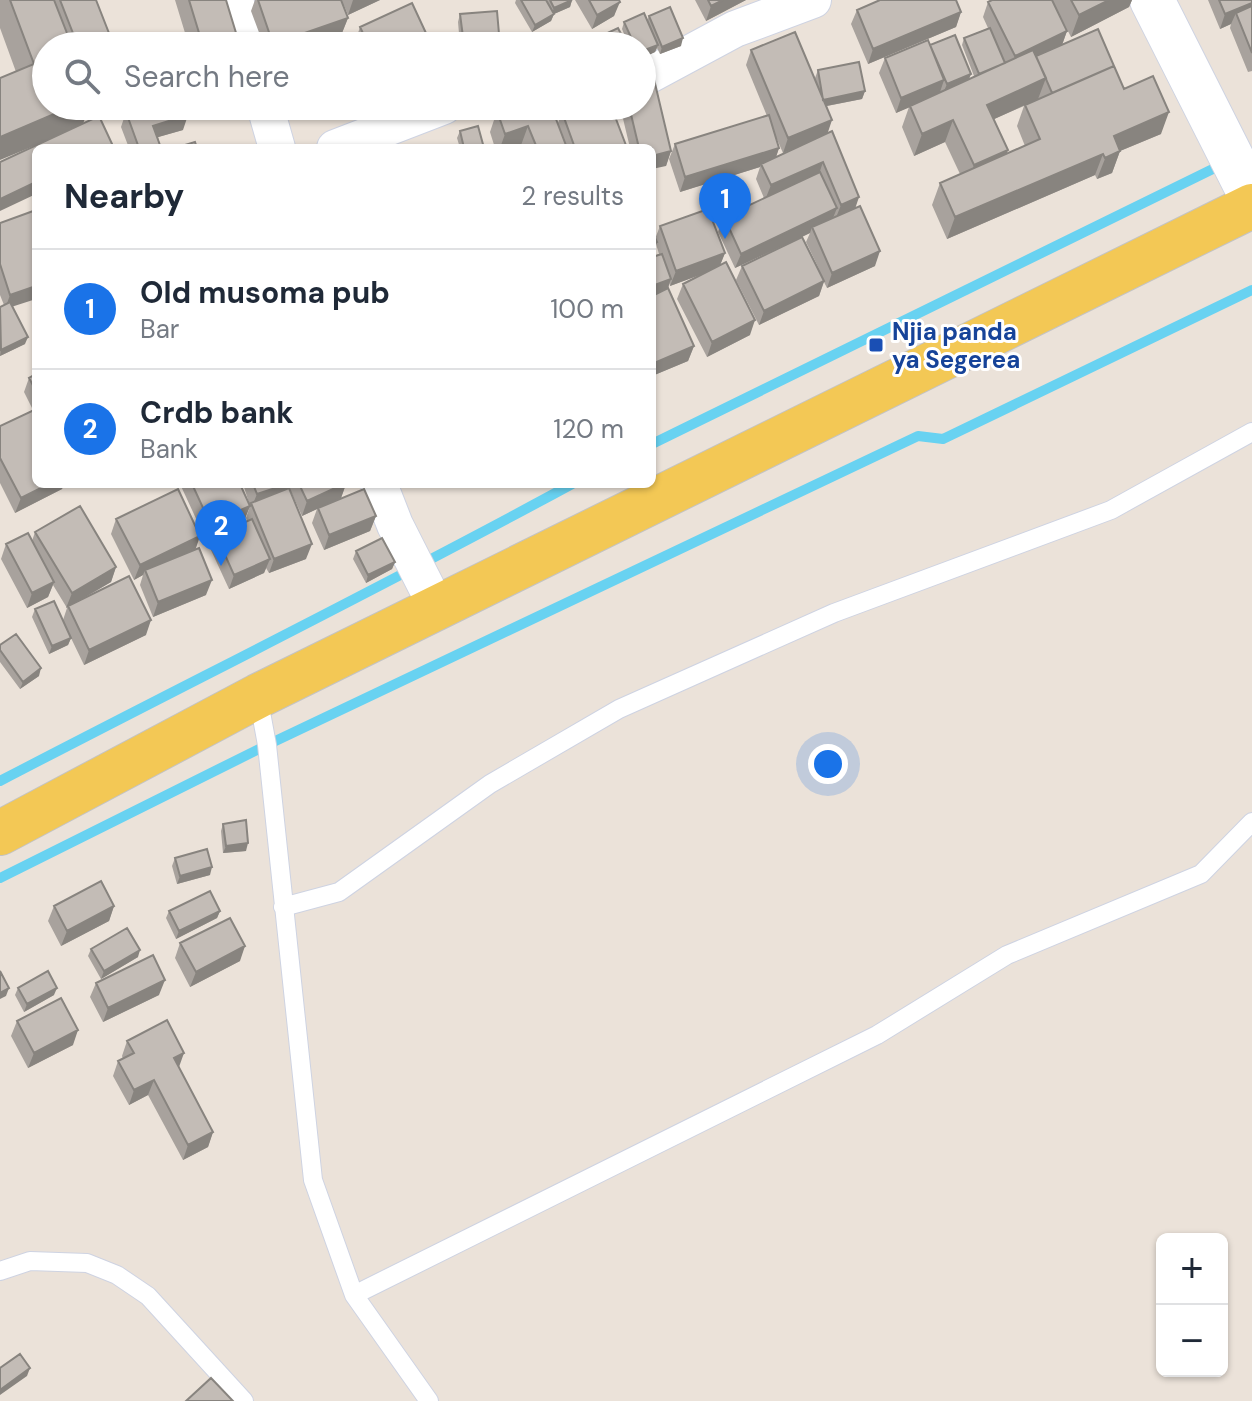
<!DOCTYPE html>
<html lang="en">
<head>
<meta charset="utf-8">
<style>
	body { margin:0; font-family:"DM Sans",sans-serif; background:#f2f2f3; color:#1f2937 }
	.controls { position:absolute; right:24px; bottom:24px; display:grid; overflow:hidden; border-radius:12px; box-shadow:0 2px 6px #0004 }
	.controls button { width:72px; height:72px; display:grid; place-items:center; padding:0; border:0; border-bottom:2px solid #e0e1e3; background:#fff; color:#1f2937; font:40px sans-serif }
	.you { position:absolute; left:828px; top:764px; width:28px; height:28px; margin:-20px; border:6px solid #fff; border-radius:50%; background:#1a73e8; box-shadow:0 0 0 12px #1a73e833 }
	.badge { display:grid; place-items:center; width:52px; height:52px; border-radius:50%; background:#1a73e8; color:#fff; font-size:26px; font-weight:700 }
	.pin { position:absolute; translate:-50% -66px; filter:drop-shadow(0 2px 4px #0008) }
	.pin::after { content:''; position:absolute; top:42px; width:28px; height:24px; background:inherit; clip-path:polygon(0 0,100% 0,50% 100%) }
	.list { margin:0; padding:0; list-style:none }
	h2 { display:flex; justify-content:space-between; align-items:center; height:104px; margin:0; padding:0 32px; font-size:34px }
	h2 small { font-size:26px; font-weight:400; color:#747a83 }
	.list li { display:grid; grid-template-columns:52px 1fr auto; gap:24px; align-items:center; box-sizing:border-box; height:120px; padding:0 32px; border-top:2px solid #e0e1e3 }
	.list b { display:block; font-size:30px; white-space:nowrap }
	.list p { margin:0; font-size:26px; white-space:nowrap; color:#747a83 }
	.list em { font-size:26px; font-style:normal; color:#747a83 }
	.icon { flex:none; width:44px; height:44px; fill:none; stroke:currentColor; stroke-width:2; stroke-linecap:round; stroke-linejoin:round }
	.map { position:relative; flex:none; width:1252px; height:1401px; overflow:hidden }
	.search { position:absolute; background:#fff; box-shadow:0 2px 6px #0004; left:32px; top:32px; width:624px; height:88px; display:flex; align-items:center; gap:20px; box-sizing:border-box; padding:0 28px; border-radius:44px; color:#747a83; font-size:30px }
	.panel { position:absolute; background:#fff; box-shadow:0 2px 6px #0004; left:32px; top:144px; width:624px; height:344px; border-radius:12px }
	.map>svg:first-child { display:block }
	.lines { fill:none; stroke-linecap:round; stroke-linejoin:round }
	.stream { stroke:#68d2f1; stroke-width:10 }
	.lane-casing { stroke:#ced3e2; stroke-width:20 }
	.street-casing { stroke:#ced3e2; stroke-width:38 }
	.secondary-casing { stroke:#ced3e2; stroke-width:46 }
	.primary-casing { stroke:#c3c3c3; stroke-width:46 }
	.lane { stroke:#fff; stroke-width:18 }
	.street { stroke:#fff; stroke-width:36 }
	.secondary { stroke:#fff; stroke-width:44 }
	.primary { stroke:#f3c855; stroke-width:44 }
	.wall { fill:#a8a29d; fill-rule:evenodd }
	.shaded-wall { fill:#88847f }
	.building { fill:#c3bcb6; stroke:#88847f; stroke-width:2 }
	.transit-dot { fill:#1a4fb4; stroke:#fff; stroke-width:3 }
	.labels { text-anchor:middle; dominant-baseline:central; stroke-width:6; stroke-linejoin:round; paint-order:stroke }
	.transit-label { font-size:24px; font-weight:bold; fill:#164399; stroke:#fff; text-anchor:start }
</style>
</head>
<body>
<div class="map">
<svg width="1252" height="1401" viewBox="0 0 1252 1401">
	<rect width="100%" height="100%" fill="#ebe2d9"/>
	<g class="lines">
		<path class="stream" d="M 652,444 L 1225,163
			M 0,781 C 190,682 383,587 572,484
			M 0,878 L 267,745 L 918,436 L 943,439 L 1252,290"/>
		<g class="lane-casing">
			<path id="lane" d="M 258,696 L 267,745 L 313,1180 L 354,1295 L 429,1401
				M 283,907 L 339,892 L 490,784 L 619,709 L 834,613 L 1111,510 L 1252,432
				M 0,1271 L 30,1261 L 87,1263 L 117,1275 L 148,1296 L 244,1401
				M 354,1295 L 877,1035 L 1007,955 L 1201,874 L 1252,822"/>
		</g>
		<g class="street-casing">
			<path id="street" d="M 235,0 L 248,46
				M 642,79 L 735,29 L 813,0
				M 265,106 L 277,148
				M 335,148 L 444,106
				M 379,484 L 395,525 L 437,608"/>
		</g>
		<g class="secondary-casing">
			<path id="secondary" d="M 1152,0 L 1252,198"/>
		</g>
		<g class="primary-casing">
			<path id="primary" d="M 0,833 L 258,696 L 1252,206"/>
		</g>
		<use href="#lane" class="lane"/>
		<use href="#street" class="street"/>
		<use href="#secondary" class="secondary"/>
		<use href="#primary" class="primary"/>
	</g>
	<path class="wall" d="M 0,0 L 96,0 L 114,46 L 46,46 L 46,106 L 90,106 L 83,123 L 113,146 L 112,148 L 36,148 L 42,143 L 0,28 Z
		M 175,0 L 226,0 L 240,46 L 189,46 Z
		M 255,0 L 380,0 L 348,15 L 343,3 L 348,18 L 342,33 L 304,46 L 264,46 L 251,11 Z
		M 516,0 L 572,0 L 570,7 L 554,14 L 551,21 L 532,32 L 515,3 Z
		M 575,0 L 619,0 L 614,16 L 592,29 Z
		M 695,0 L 746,0 L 706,21 Z
		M 1052,0 L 1132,0 L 1129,7 L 1071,37 Z
		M 1208,0 L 1252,0 L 1252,71 L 1248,72 L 1230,28 L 1231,24 L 1220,29 Z
		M 988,2 L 1067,31 L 1062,45 L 1124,89 L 1161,134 L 1120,151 L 1112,173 L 1097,179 L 1095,175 L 947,239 L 932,205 L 940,183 L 960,174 L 945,142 L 914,156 L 902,127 L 909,107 L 896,113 L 879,73 L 885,58 L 930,46 L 971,74 L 969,79 L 974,76 L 962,45 L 964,38 L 988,28 L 983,17 ZM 1024,106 L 1017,126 L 1025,146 L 1006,154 L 1008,150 L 994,119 Z
		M 857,10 L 961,12 L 956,27 L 868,64 L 851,24 Z
		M 460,14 L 496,42 L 460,45 L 458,22 Z
		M 649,16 L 681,46 L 660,54 L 657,48 L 655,52 L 642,58 L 642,46 L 629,46 L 622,29 L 624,22 L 647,21 Z
		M 360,27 L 432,46 L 357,46 L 355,42 Z
		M 601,36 L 627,46 L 599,46 L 598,44 Z
		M 751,50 L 815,78 L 818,70 L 865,91 L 862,99 L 827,106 L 827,134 L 875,266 L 827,288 L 824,282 L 819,296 L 759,325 L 736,280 L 742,266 L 773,250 L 735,268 L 718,232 L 724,217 L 764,198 L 756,179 L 760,167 L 680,192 L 669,159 L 675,144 L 767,116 L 746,65 ZM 776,137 L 783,153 L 806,143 L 776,157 L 779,148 ZM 810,233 L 806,242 L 820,271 L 802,237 Z
		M 90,106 L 121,106 L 94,116 Z
		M 620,106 L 642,106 L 671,151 L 666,166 L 652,148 L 630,148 Z
		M 497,111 L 558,123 L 562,112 L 627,148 L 495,148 L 490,132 Z
		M 126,112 L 183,130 L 158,137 L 161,148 L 129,148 L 121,127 Z
		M 460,131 L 484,148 L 460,148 L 457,138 Z
		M 0,223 L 13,307 L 25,344 L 0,356 L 0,307 L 4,305 L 0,295 Z
		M 660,226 L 725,253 L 720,265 L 750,335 L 707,357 L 677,299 L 683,284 L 702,274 L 670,286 L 670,283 L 668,289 L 694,346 L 688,361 L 652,376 L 652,257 L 659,254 L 656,244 L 652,254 L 652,232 L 655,239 Z
		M 36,374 L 36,409 L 34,410 L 35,413 L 36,411 L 36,484 L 64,484 L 62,489 L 15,513 L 0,483 L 0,426 L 33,410 L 24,392 L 29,378 Z
		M 180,484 L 240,484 L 250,506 L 244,521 L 205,538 Z
		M 243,484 L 346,484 L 341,498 L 376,516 L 370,531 L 324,550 L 312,523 L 317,509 L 302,516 L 288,485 L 286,488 L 306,559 L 269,573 L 266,568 L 264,573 L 229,589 L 211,550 L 216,535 L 247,521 L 246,518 L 250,506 Z
		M 116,519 L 196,549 L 206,595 L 153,617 L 140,585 L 143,575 L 134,580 L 111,534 Z
		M 35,532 L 116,567 L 111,582 L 81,600 L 146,635 L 84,665 L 71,638 L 68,645 L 49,654 L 32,617 L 35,609 L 63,620 L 67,608 L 53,585 L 48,597 L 27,608 L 1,559 L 6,544 L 32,541 Z
		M 356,551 L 395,562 L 392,569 L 366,583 L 353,559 Z
		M 0,645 L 39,676 L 20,689 L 0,662 Z
		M 223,824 L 246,851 L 223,853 L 221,831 Z
		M 175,858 L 210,875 L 177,884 L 172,866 Z
		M 54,906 L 114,906 L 109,921 L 61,946 L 48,921 Z
		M 169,911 L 220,911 L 217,918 L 176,939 L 166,918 Z
		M 180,943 L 240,961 L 190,987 L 175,958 Z
		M 91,949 L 138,957 L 101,979 L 88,956 Z
		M 96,983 L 159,995 L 103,1022 L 90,997 Z
		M 18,988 L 54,995 L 24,1012 L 15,995 Z
		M 17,1021 L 73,1045 L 28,1068 L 11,1036 Z
		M 127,1041 L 179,1067 L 213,1132 L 208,1147 L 183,1160 L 148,1095 L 129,1105 L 113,1076 L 118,1061 L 123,1059 L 122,1056 Z"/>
	<path class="shaded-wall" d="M 353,0 L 380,0 L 348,15 Z
		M 572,0 L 570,7 L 554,14 L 551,21 L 532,32 L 535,25 L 551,15 L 554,8 Z
		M 723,0 L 746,0 L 706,21 L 711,6 Z
		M 1109,0 L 1132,0 L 1129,7 L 1071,37 L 1079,15 Z
		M 620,2 L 614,16 L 592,29 L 597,15 Z
		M 1252,3 L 1252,14 L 1236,13 L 1231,24 L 1220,29 L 1225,14 Z
		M 961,12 L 956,27 L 868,64 L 873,49 Z
		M 348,18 L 342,33 L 304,46 L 272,46 L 273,44 Z
		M 1067,31 L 1062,45 L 1010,71 L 1015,56 Z
		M 499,34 L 496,42 L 460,45 L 463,37 Z
		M 683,38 L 681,46 L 660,54 L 662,47 Z
		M 658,45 L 655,52 L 642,58 L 642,51 Z
		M 971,74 L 968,81 L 944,91 L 947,84 Z
		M 1046,78 L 1038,99 L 979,126 L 987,105 Z
		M 944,80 L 939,95 L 896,113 L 901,98 Z
		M 865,91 L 862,99 L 821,107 L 823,100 Z
		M 73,106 L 90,106 L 82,126 L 0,160 L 0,137 Z
		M 98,106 L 121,106 L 94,116 Z
		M 1169,112 L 1161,134 L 1120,151 L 1112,173 L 1097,179 L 1114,136 Z
		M 188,115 L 183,130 L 148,140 L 153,126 Z
		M 832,120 L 827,135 L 783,153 L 788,138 Z
		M 953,120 L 945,142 L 914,156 L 922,134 Z
		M 528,126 L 520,148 L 500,148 L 505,134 Z
		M 779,148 L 774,163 L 761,164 L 760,167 L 680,192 L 685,177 Z
		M 1008,150 L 1000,171 L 966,186 L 974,165 Z
		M 671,151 L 666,166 L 652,169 L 652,156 Z
		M 1103,154 L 1095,175 L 947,239 L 955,217 Z
		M 823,162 L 818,177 L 765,200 L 771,185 Z
		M 36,182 L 36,194 L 0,211 L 0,199 Z
		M 859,197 L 854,212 L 835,220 L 841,205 Z
		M 837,208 L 831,223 L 812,227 L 810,233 L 735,268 L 741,254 Z
		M 657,242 L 652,254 L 652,244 Z
		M 880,251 L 875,266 L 827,288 L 832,273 Z
		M 725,253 L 719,268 L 670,286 L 676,271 Z
		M 671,279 L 666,293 L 652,299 L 652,286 Z
		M 824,281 L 819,296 L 759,325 L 764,311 Z
		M 36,286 L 36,299 L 5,309 L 10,295 Z
		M 755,320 L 750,335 L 707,357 L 712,342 Z
		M 28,337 L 25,344 L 0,356 L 1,350 Z
		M 694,346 L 688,361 L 652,376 L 652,364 Z
		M 49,484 L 64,484 L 62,489 L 15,513 L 21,498 Z
		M 288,484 L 283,499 L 252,506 L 257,494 Z
		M 344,484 L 346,484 L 341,498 L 302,516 L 307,501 Z
		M 250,506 L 244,521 L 205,538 L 210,523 Z
		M 376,516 L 370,531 L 324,550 L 329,535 Z
		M 200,536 L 195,551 L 145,570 L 143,575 L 134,580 L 140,565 Z
		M 312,544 L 306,559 L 269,573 L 274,559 Z
		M 270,559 L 264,573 L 229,589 L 234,575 Z
		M 395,562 L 392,569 L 366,583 L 368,575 Z
		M 116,567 L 111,582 L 66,608 L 72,593 Z
		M 212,580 L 206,595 L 153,617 L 158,602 Z
		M 54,582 L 48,597 L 27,608 L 32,593 Z
		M 151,620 L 146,635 L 84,665 L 89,650 Z
		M 71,638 L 68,645 L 49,654 L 52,646 Z
		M 41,668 L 39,676 L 20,689 L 23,682 Z
		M 248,843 L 246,851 L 223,853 L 226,846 Z
		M 212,867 L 210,875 L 177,884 L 180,876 Z
		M 114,906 L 109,921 L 61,946 L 67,931 Z
		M 220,911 L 217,918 L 176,939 L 179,931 Z
		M 245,946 L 240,961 L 190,987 L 196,972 Z
		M 140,950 L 138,957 L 101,979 L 104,971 Z
		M 165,980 L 159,995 L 103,1022 L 108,1008 Z
		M 9,988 L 6,996 L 0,999 L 0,993 Z
		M 57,988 L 54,995 L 24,1012 L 27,1004 Z
		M 78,1030 L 73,1045 L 28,1068 L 34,1053 Z
		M 184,1053 L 179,1067 L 174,1058 Z
		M 154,1080 L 148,1095 L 129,1105 L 134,1090 Z
		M 213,1132 L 208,1147 L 183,1160 L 188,1145 Z
		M 30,1368 L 27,1376 L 0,1395 L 0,1390 Z"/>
	<path class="building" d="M 10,0 L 54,0 L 72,46 L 46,46 L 46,106 L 73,106 L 0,137 L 0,78 L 34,64 Z
		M 60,0 L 96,0 L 114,46 L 78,46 Z
		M 189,0 L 226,0 L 240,46 L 203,46 Z
		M 258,0 L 341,0 L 348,18 L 273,44 Z
		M 521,0 L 546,0 L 554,14 L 535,25 Z
		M 550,0 L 572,0 L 554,8 Z
		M 589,0 L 619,0 L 620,2 L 597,15 Z
		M 708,0 L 723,0 L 711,6 Z
		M 880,0 L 956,0 L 961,12 L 873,49 L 857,10 Z
		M 992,0 L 1052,0 L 1067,31 L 1015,56 L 988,2 Z
		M 1071,0 L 1109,0 L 1079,15 Z
		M 1219,0 L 1252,0 L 1252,3 L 1225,14 Z
		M 412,3 L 432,46 L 369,46 L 360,27 Z
		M 1252,6 L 1252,53 L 1236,13 Z
		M 670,7 L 683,38 L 662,47 L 649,16 Z
		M 497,11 L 499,34 L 463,37 L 460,14 Z
		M 644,13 L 658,45 L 642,51 L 642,46 L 635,46 L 624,22 Z
		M 618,28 L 627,46 L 606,46 L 601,36 Z
		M 990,28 L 1005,63 L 979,74 L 964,38 Z
		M 1098,29 L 1114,66 L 1052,93 L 1036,56 Z
		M 795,32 L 832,120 L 788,138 L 751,50 Z
		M 955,35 L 971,74 L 947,84 L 930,45 Z
		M 457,39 L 460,46 L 441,46 Z
		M 928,40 L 944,80 L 901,98 L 885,58 Z
		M 1033,50 L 1046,78 L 987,105 L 1008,150 L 974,165 L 953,120 L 922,134 L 910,106 Z
		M 859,62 L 865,91 L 823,100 L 818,70 Z
		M 1114,66 L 1124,89 L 1153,76 L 1169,112 L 1114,136 L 1120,151 L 1105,158 L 1103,154 L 955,217 L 940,183 L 1040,139 L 1025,105 Z
		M 653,75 L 671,151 L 652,156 L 652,148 L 639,148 L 629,106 L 642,106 L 642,78 Z
		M 146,106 L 186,106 L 188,115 L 153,126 L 161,148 L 139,148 L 126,112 Z
		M 511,106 L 551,106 L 567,148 L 537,148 L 528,126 L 505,134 L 497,111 Z
		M 580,106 L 611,106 L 627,148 L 575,148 L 562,112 Z
		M 769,115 L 779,148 L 685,177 L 675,144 Z
		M 99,116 L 113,146 L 108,148 L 36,148 L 36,182 L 0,199 L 0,162 Z
		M 478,126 L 484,148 L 464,148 L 460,131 Z
		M 832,131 L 859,197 L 841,205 L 823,162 L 771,185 L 761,164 Z
		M 195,142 L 197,148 L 175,148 Z
		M 820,172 L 837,208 L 741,254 L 724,217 Z
		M 860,206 L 880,251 L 832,273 L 812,227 Z
		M 708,209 L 725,253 L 676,271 L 660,226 Z
		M 36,210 L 36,286 L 10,295 L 0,264 L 0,223 Z
		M 652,232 L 657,242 L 652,244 Z
		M 802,237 L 824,281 L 764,311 L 742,266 Z
		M 662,254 L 671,279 L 652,286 L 652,257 Z
		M 726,262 L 755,320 L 712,342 L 683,284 Z
		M 668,288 L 694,346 L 652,364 L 652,296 Z
		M 10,302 L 28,337 L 1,350 L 0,307 Z
		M 36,374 L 36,391 L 29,378 Z
		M 34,410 L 36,414 L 36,484 L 49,484 L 21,498 L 0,458 L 0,426 Z
		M 192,484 L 240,484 L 250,506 L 210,523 Z
		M 253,484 L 288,484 L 257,494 Z
		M 299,484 L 344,484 L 307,501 Z
		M 289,488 L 312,544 L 274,559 L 251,503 Z
		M 178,489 L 200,536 L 140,565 L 116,519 Z
		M 364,489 L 376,516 L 329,535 L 318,508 Z
		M 80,506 L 116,567 L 72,593 L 35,532 Z
		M 252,519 L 270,559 L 234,575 L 216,535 Z
		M 28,533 L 54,582 L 32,593 L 6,544 Z
		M 382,538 L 395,562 L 368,575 L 356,551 Z
		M 199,548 L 212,580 L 158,602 L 145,570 Z
		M 129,576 L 151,620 L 89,650 L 68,606 Z
		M 54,601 L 71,638 L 52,646 L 35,609 Z
		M 16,634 L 41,668 L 23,682 L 0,650 L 0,645 Z
		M 246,820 L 248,843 L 226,846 L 223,824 Z
		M 207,849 L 212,867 L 180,876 L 175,858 Z
		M 101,881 L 114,906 L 67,931 L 54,906 Z
		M 210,891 L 220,911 L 179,931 L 169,911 Z
		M 230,918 L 245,946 L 196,972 L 180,943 Z
		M 127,928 L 140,950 L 104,971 L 91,949 Z
		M 153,955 L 165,980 L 108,1008 L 96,983 Z
		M 0,971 L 9,988 L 0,993 Z
		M 48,971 L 57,988 L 27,1004 L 18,988 Z
		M 61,998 L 78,1030 L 34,1053 L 17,1021 Z
		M 167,1020 L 184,1053 L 174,1058 L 213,1132 L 188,1145 L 154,1080 L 134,1090 L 118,1061 L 134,1053 L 127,1041 Z
		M 20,1354 L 30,1368 L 0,1390 L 0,1368 Z
		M 211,1378 L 233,1401 L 186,1401 Z"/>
	<rect class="transit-dot" x="868" y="337" width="16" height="16" rx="4"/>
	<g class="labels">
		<g class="transit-label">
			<text x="892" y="331">Njia panda<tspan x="892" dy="28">ya Segerea</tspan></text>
		</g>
	</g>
</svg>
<div class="controls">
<button>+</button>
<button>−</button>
</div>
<div class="you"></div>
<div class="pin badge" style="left:725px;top:239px">1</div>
<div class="pin badge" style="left:221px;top:566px">2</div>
<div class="search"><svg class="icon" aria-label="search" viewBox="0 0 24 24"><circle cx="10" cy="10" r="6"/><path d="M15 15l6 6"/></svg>Search here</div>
<section class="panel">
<h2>Nearby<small>2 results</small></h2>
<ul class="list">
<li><span class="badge">1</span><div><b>Old musoma pub</b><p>Bar</p></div><em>100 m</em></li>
<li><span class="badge">2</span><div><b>Crdb bank</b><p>Bank</p></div><em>120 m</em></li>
</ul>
</section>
</div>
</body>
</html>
